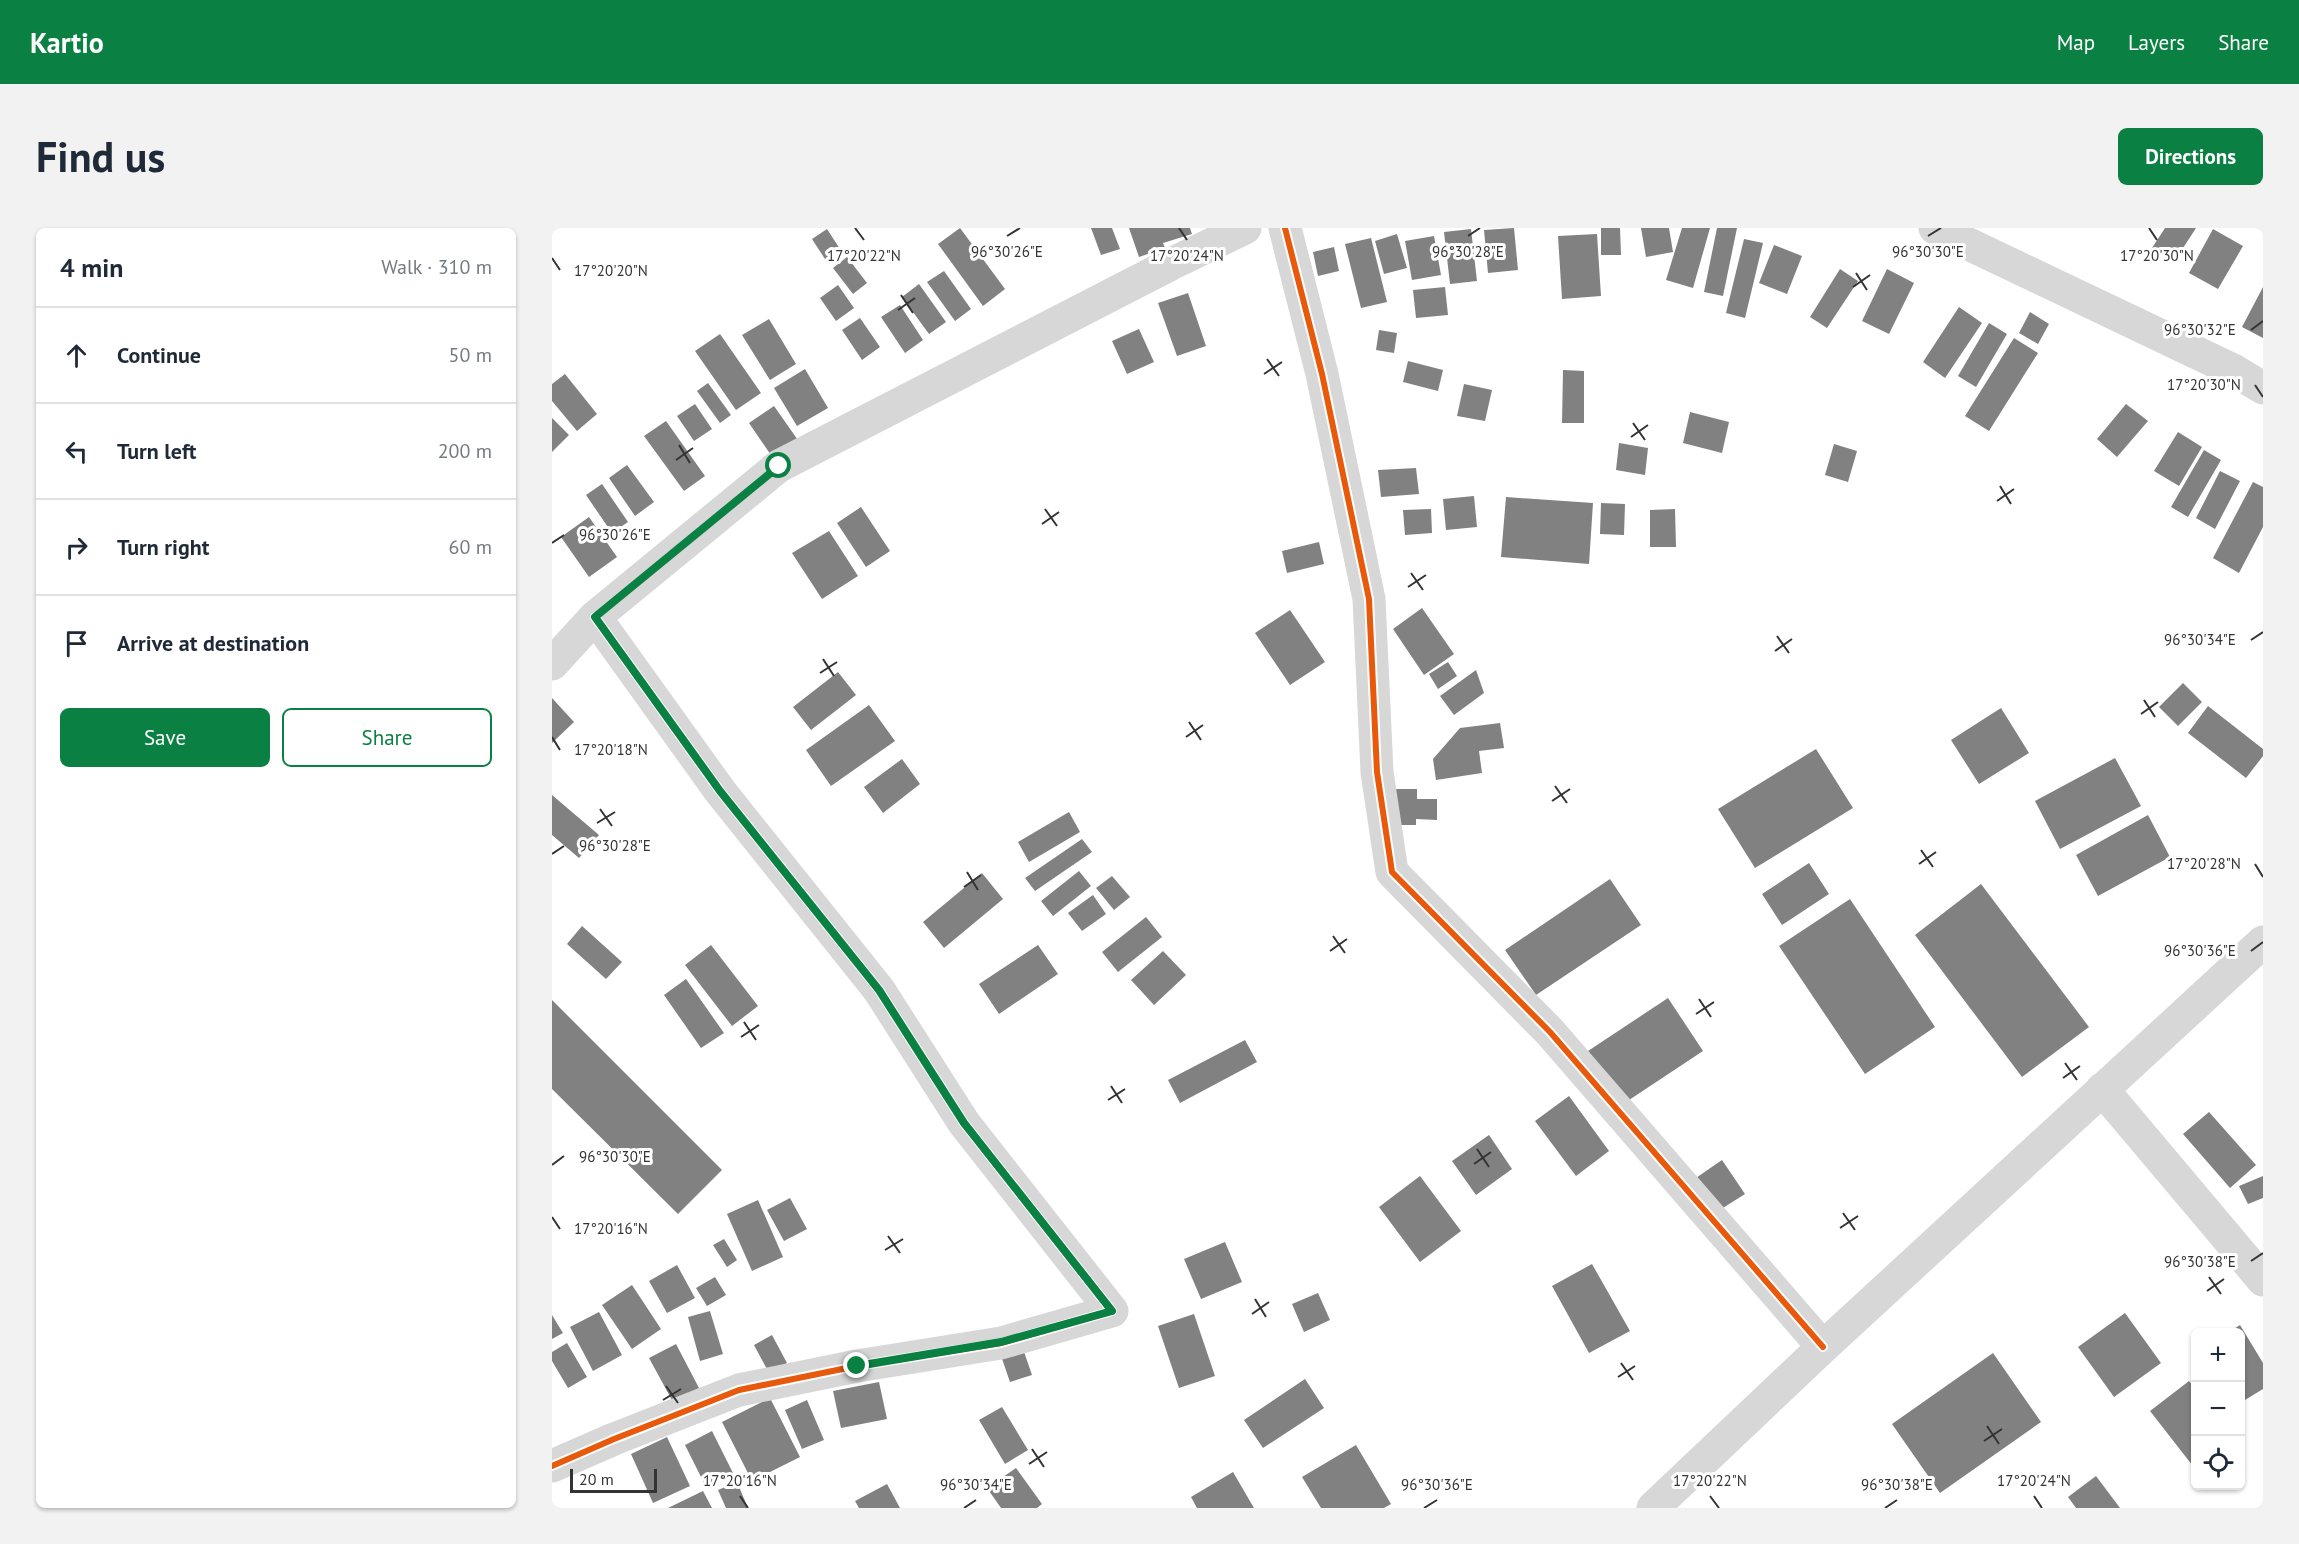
<!DOCTYPE html>
<html lang="en">
<head>
<meta charset="utf-8">
<style>
	body { margin:0; font-family:"PT Sans",sans-serif; background:#f2f2f3; color:#1f2937 }
	.controls { position:absolute; right:18px; bottom:18px; display:grid; overflow:hidden; border-radius:9px; box-shadow:0 2px 4px #0004 }
	.controls button { width:54px; height:54px; display:grid; place-items:center; padding:0; border:0; border-bottom:2px solid #e0e1e3; background:#fff; color:#1f2937; font:30px sans-serif }
	.scale { position:absolute; left:18px; bottom:15px; width:87px; box-sizing:border-box; padding-left:6px; border:3px solid #333; border-top:0; font-size:16px; line-height:21px; white-space:nowrap; color:#333; -webkit-text-stroke:4px #fff; paint-order:stroke }
	.stop { position:absolute; width:18px; height:18px; margin:-14px; border:4px solid #0b8043; border-radius:50%; background:#fff }
	.stop.end { background:#0b8043; border-color:#fff; box-shadow:0 2px 6px #0008 }
	.list { margin:0; padding:0; list-style:none }
	h2 { display:flex; justify-content:space-between; align-items:center; height:78px; margin:0; padding:0 24px; font-size:26px }
	h2 small { font-size:20px; font-weight:400; color:#747a83 }
	.list li { display:grid; grid-template-columns:39px 1fr auto; gap:18px; align-items:center; box-sizing:border-box; height:96px; padding:0 24px; border-top:2px solid #e0e1e3 }
	.list b { display:block; font-size:22px; white-space:nowrap }
	.list em { font-size:20px; font-style:normal; color:#747a83 }
	.actions { display:flex; gap:12px; padding:18px 24px }
	.actions a { flex:1; padding:14px 0; border:2px solid #0b8043; border-radius:9px; text-align:center; font-size:21px; color:#0b8043 }
	.actions .main { background:#0b8043; color:#fff }
	.icon { flex:none; width:33px; height:33px; fill:none; stroke:currentColor; stroke-width:2; stroke-linecap:round; stroke-linejoin:round }
	.map { position:relative; flex:none; width:1711px; height:1280px; overflow:hidden; border-radius:9px }
	header { display:flex; align-items:center; gap:36px; box-sizing:border-box; height:84px; padding:0 30px; background:#0b8043; color:#fff }
	header strong { font-size:28px }
	nav { display:flex; gap:33px; margin-inline-start:auto; font-size:21px }
	.intro { display:flex; align-items:center; justify-content:space-between; box-sizing:border-box; height:144px; padding:0 36px }
	h1 { margin:0; font-size:42px }
	.button { padding:15px 27px; border-radius:9px; background:#0b8043; color:#fff; font-size:21px; font-weight:700 }
	main { display:flex; gap:36px; padding:0 36px }
	aside { flex:1; background:#fff; border-radius:9px; box-shadow:0 2px 4px #0004 }
	.map>svg:first-child { display:block }
	.building { fill:#818181 }
	.lines { fill:none; stroke-linecap:round; stroke-linejoin:round }
	.street { stroke:#d7d7d7; stroke-width:33 }
	.cycleway-casing { stroke:#fff; stroke-width:10 }
	.cycleway { stroke:#e8590c; stroke-width:6 }
	.route { stroke:#0b8043; stroke-width:8 }
	.ticks { fill:none; stroke:#333; stroke-width:2 }
	.ticks-label { font-size:15px; text-anchor:middle; fill:#333; stroke:#fff; stroke-width:6; stroke-linejoin:round; paint-order:stroke }
</style>
</head>
<body>
<header>
<strong>Kartio</strong>
<nav><a>Map</a><a>Layers</a><a>Share</a></nav>
</header>
<div class="intro"><h1>Find us</h1><a class="button">Directions</a></div>
<main>
<aside>
<h2>4 min<small>Walk · 310 m</small></h2>
<ul class="list">
<li><svg class="icon" aria-label="ahead" viewBox="0 0 24 24"><path d="M12 20V5M6 11l6-6 6 6"/></svg><div><b>Continue</b></div><em>50 m</em></li>
<li><svg class="icon" aria-label="left" viewBox="0 0 24 24"><path d="M17 20v-9H6M10 6l-5 5 5 5"/></svg><div><b>Turn left</b></div><em>200 m</em></li>
<li><svg class="icon" aria-label="right" viewBox="0 0 24 24"><path d="M7 20v-9h11M14 6l5 5-5 5"/></svg><div><b>Turn right</b></div><em>60 m</em></li>
<li><svg class="icon" aria-label="arrive" viewBox="0 0 24 24"><path d="M6 21V4h12l-3 4 3 4H6"/></svg><div><b>Arrive at destination</b></div></li>
</ul>
<div class="actions"><a class="main">Save</a><a>Share</a></div>
</aside>
<div class="map">
<svg width="1711" height="1280" viewBox="0 0 1711 1280">
	<rect width="100%" height="100%" fill="#fff"/>
	<path class="building" d="M 408,0 L 453,61 L 431,78 L 386,16 Z
		M 539,0 L 560,0 L 568,21 L 549,27 Z
		M 577,0 L 638,0 L 640,6 L 611,15 L 613,20 L 587,29 Z
		M 962,0 L 966,42 L 936,45 L 932,2 Z
		M 1049,0 L 1068,0 L 1069,27 L 1049,27 Z
		M 1089,0 L 1117,0 L 1121,24 L 1094,29 Z
		M 1130,0 L 1158,0 L 1141,60 L 1114,52 Z
		M 1165,0 L 1185,0 L 1171,68 L 1152,64 Z
		M 1613,0 L 1644,0 L 1622,34 L 1600,20 Z
		M 275,1 L 288,21 L 273,31 L 260,11 Z
		M 919,1 L 925,53 L 898,56 L 892,4 Z
		M 1661,1 L 1691,18 L 1666,61 L 1637,45 Z
		M 845,6 L 855,40 L 832,46 L 823,13 Z
		M 1045,6 L 1049,68 L 1010,71 L 1006,8 Z
		M 882,8 L 889,47 L 860,52 L 853,13 Z
		M 819,10 L 835,74 L 809,80 L 793,16 Z
		M 1192,11 L 1211,15 L 1193,90 L 1174,85 Z
		M 1222,17 L 1250,28 L 1235,66 L 1207,55 Z
		M 782,19 L 787,43 L 766,48 L 761,24 Z
		M 295,29 L 315,55 L 301,66 L 281,40 Z
		M 1288,41 L 1306,53 L 1275,100 L 1258,89 Z
		M 1335,41 L 1362,55 L 1337,106 L 1310,93 Z
		M 392,43 L 419,81 L 403,93 L 375,54 Z
		M 367,56 L 394,94 L 377,106 L 350,69 Z
		M 286,57 L 302,80 L 284,93 L 268,70 Z
		M 893,59 L 896,87 L 864,90 L 861,62 Z
		M 1711,59 L 1711,110 L 1690,99 Z
		M 636,65 L 654,118 L 625,128 L 606,75 Z
		M 348,77 L 371,112 L 353,125 L 329,89 Z
		M 1407,79 L 1430,95 L 1393,150 L 1371,134 Z
		M 1478,84 L 1497,96 L 1486,116 L 1467,105 Z
		M 308,90 L 328,119 L 310,132 L 290,102 Z
		M 217,91 L 244,136 L 218,152 L 190,107 Z
		M 1437,95 L 1455,106 L 1424,159 L 1406,148 Z
		M 587,101 L 602,134 L 575,146 L 560,113 Z
		M 827,102 L 845,105 L 842,125 L 824,122 Z
		M 168,106 L 209,165 L 184,182 L 143,123 Z
		M 1462,110 L 1486,125 L 1437,203 L 1413,188 Z
		M 856,133 L 891,142 L 886,163 L 851,154 Z
		M 253,141 L 276,180 L 245,198 L 222,160 Z
		M 1011,142 L 1032,143 L 1032,195 L 1010,195 Z
		M 13,146 L 45,186 L 25,203 L 0,173 L 0,156 Z
		M 156,155 L 179,187 L 168,195 L 145,163 Z
		M 912,156 L 940,162 L 933,193 L 905,188 Z
		M 143,176 L 160,201 L 142,213 L 125,188 Z
		M 1574,176 L 1596,193 L 1565,229 L 1545,211 Z
		M 222,178 L 248,215 L 223,233 L 197,195 Z
		M 1138,184 L 1177,194 L 1170,225 L 1131,215 Z
		M 0,190 L 17,207 L 0,224 Z
		M 114,193 L 153,248 L 132,263 L 92,208 Z
		M 1626,204 L 1650,219 L 1627,258 L 1602,243 Z
		M 1067,215 L 1096,220 L 1093,247 L 1064,242 Z
		M 1282,216 L 1305,223 L 1296,254 L 1273,247 Z
		M 1652,222 L 1669,232 L 1636,289 L 1619,279 Z
		M 75,237 L 102,274 L 83,288 L 57,250 Z
		M 864,240 L 867,266 L 829,269 L 826,242 Z
		M 1668,243 L 1688,253 L 1663,301 L 1644,290 Z
		M 1701,254 L 1711,259 L 1711,299 L 1687,345 L 1661,330 Z
		M 50,256 L 76,294 L 60,305 L 34,267 Z
		M 922,268 L 925,299 L 894,302 L 891,271 Z
		M 954,269 L 1041,275 L 1037,336 L 949,329 Z
		M 1049,275 L 1073,276 L 1072,307 L 1048,306 Z
		M 309,279 L 338,323 L 314,339 L 285,295 Z
		M 879,281 L 880,305 L 853,307 L 851,282 Z
		M 1123,281 L 1124,319 L 1098,319 L 1098,282 Z
		M 37,289 L 65,329 L 37,349 L 9,309 Z
		M 277,303 L 306,348 L 270,371 L 240,325 Z
		M 767,314 L 772,336 L 735,345 L 730,323 Z
		M 870,380 L 902,426 L 872,447 L 841,401 Z
		M 738,382 L 773,434 L 738,457 L 703,405 Z
		M 896,434 L 905,448 L 886,461 L 877,446 Z
		M 924,442 L 932,465 L 902,487 L 888,468 Z
		M 286,444 L 304,467 L 259,502 L 241,479 Z
		M 1631,455 L 1650,474 L 1626,498 L 1607,479 Z
		M 0,470 L 22,494 L 0,515 Z
		M 317,477 L 343,513 L 279,558 L 254,522 Z
		M 1656,478 L 1711,521 L 1711,528 L 1694,550 L 1636,505 Z
		M 1449,480 L 1477,525 L 1427,556 L 1399,512 Z
		M 948,495 L 952,520 L 927,523 L 930,545 L 884,552 L 881,531 L 908,500 Z
		M 1264,521 L 1301,580 L 1203,640 L 1166,581 Z
		M 1563,530 L 1589,578 L 1508,621 L 1483,573 Z
		M 350,531 L 368,556 L 331,585 L 312,559 Z
		M 841,561 L 865,561 L 865,571 L 885,571 L 885,592 L 864,591 L 864,597 L 841,597 Z
		M 0,567 L 47,607 L 27,630 L 0,607 Z
		M 517,584 L 528,604 L 477,634 L 466,614 Z
		M 1596,587 L 1618,629 L 1546,668 L 1524,627 Z
		M 530,611 L 540,624 L 483,663 L 473,650 Z
		M 1257,635 L 1277,666 L 1230,697 L 1210,666 Z
		M 527,643 L 539,658 L 501,688 L 489,673 Z
		M 430,645 L 451,671 L 392,720 L 371,694 Z
		M 560,648 L 578,669 L 562,682 L 544,660 Z
		M 1058,651 L 1089,697 L 984,767 L 953,722 Z
		M 1429,656 L 1537,799 L 1470,849 L 1363,707 Z
		M 541,667 L 554,686 L 530,703 L 516,685 Z
		M 1298,671 L 1383,799 L 1313,846 L 1227,718 Z
		M 594,689 L 610,709 L 566,744 L 550,724 Z
		M 30,698 L 70,734 L 54,751 L 15,716 Z
		M 159,717 L 206,778 L 180,798 L 133,737 Z
		M 486,717 L 506,746 L 447,786 L 427,756 Z
		M 611,723 L 634,747 L 602,777 L 579,752 Z
		M 134,751 L 172,805 L 149,820 L 112,767 Z
		M 1116,770 L 1151,823 L 1071,876 L 1036,823 Z
		M 0,772 L 170,942 L 126,986 L 0,861 Z
		M 693,812 L 705,834 L 628,875 L 616,852 Z
		M 1017,868 L 1057,923 L 1024,948 L 983,893 Z
		M 1657,884 L 1704,937 L 1678,960 L 1631,906 Z
		M 937,907 L 960,941 L 924,967 L 900,933 Z
		M 1170,932 L 1193,966 L 1163,985 L 1141,952 Z
		M 868,948 L 909,1003 L 868,1034 L 827,979 Z
		M 1711,948 L 1711,970 L 1696,976 L 1687,958 Z
		M 238,970 L 255,1001 L 232,1013 L 215,982 Z
		M 206,972 L 231,1029 L 200,1043 L 175,986 Z
		M 172,1011 L 185,1032 L 175,1039 L 161,1017 Z
		M 673,1014 L 690,1054 L 649,1071 L 632,1031 Z
		M 1040,1036 L 1078,1103 L 1037,1125 L 1000,1058 Z
		M 125,1037 L 143,1070 L 115,1085 L 97,1053 Z
		M 163,1049 L 174,1067 L 155,1078 L 144,1060 Z
		M 80,1057 L 109,1101 L 80,1121 L 50,1077 Z
		M 766,1065 L 778,1092 L 752,1104 L 740,1076 Z
		M 158,1083 L 171,1126 L 148,1133 L 136,1089 Z
		M 47,1084 L 70,1127 L 41,1143 L 18,1099 Z
		M 1573,1085 L 1609,1135 L 1562,1169 L 1526,1119 Z
		M 642,1086 L 663,1148 L 627,1160 L 606,1098 Z
		M 0,1087 L 11,1105 L 0,1111 Z
		M 1688,1097 L 1711,1135 L 1711,1161 L 1688,1175 L 1688,1104 L 1677,1104 Z
		M 220,1107 L 235,1135 L 217,1145 L 202,1117 Z
		M 15,1115 L 35,1149 L 16,1160 L 0,1133 L 0,1124 Z
		M 124,1116 L 147,1160 L 121,1174 L 97,1130 Z
		M 470,1118 L 480,1147 L 458,1154 L 448,1125 Z
		M 1441,1125 L 1489,1194 L 1388,1265 L 1340,1196 Z
		M 753,1151 L 772,1180 L 711,1220 L 692,1192 Z
		M 1637,1153 L 1644,1161 L 1644,1242 L 1598,1183 Z
		M 327,1154 L 335,1191 L 289,1200 L 281,1163 Z
		M 218,1170 L 248,1229 L 200,1253 L 170,1194 Z
		M 255,1172 L 272,1212 L 250,1221 L 233,1182 Z
		M 450,1179 L 476,1222 L 453,1236 L 427,1192 Z
		M 160,1203 L 181,1245 L 154,1259 L 133,1217 Z
		M 115,1209 L 138,1258 L 101,1275 L 79,1226 Z
		M 804,1217 L 839,1276 L 832,1280 L 769,1280 L 750,1249 Z
		M 464,1240 L 490,1276 L 485,1280 L 449,1280 L 435,1260 Z
		M 681,1244 L 702,1280 L 645,1280 L 639,1269 Z
		M 1544,1248 L 1568,1280 L 1524,1280 L 1516,1269 Z
		M 185,1254 L 196,1280 L 174,1280 L 166,1262 Z
		M 335,1256 L 348,1280 L 307,1280 L 303,1273 Z
		M 151,1263 L 160,1280 L 116,1280 Z"/>
	<g class="lines">
		<path class="street" d="M 733,0 L 770,146 L 817,371 L 825,544 L 840,644 L 998,804 L 1271,1119
			M 1383,0 L 1683,143 L 1711,160
			M 0,436 L 43,389 L 227,238 L 619,36 L 693,0
			M 1550,861 L 1711,1052
			M 0,1238 L 62,1211 L 187,1162 L 305,1138 L 449,1115 L 560,1083 L 412,895 L 327,762 L 168,563 L 43,389
			M 1101,1280 L 1271,1119 L 1711,714"/>
		<g class="cycleway-casing">
			<path id="cycleway" d="M 733,0 L 770,146 L 817,371 L 825,544 L 840,644 L 998,804 L 1271,1119
				M 0,1238 L 62,1211 L 187,1162 L 305,1138 L 449,1115 L 560,1083 L 412,895 L 327,762 L 168,563 L 43,389"/>
		</g>
		<use href="#cycleway" class="cycleway"/>
	</g>
	<g class="lines">
		<path class="route" d="M 227,238 L 43,389 L 168,563 L 327,762 L 412,895 L 560,1083 L 449,1114 L 305,1138"/>
	</g>
	<path class="ticks" d="M 303,0 L 312,12M 627,0 L 635,12M 1597,0 L 1605,12M 455,8 L 468,0M 916,8 L 928,0M 1376,8 L 1389,0M 0,30 L 8,42M 1304,45 L 1315,62M 1301,59 L 1318,47M 349,67 L 361,85M 346,82 L 363,70M 1699,102 L 1711,93M 715,131 L 727,148M 712,146 L 730,134M 1703,157 L 1711,169M 1081,195 L 1093,212M 1079,209 L 1096,197M 127,217 L 138,235M 124,232 L 141,220M 1448,258 L 1459,276M 1445,273 L 1462,261M 493,281 L 505,298M 490,296 L 507,284M 0,315 L 12,307M 859,345 L 871,362M 856,359 L 874,347M 1225,408 L 1237,425M 1699,412 L 1711,404M 1223,423 L 1240,411M 271,431 L 282,448M 268,445 L 285,434M 1592,472 L 1603,489M 1589,486 L 1606,474M 637,494 L 649,512M 0,509 L 8,522M 634,509 L 651,497M 1003,558 L 1015,575M 1000,573 L 1018,561M 48,581 L 60,598M 45,595 L 63,584M 1369,622 L 1381,639M 0,626 L 12,618M 1367,636 L 1384,624M 1703,636 L 1711,649M 415,644 L 426,662M 412,659 L 429,647M 781,708 L 793,725M 778,723 L 795,711M 1699,723 L 1711,714M 1147,771 L 1159,789M 1144,786 L 1162,774M 192,794 L 204,812M 189,809 L 207,797M 1513,835 L 1525,852M 1511,850 L 1528,838M 559,858 L 570,875M 556,872 L 573,861M 925,921 L 937,939M 922,936 L 939,924M 0,937 L 12,928M 1291,985 L 1303,1002M 0,989 L 8,1001M 1288,1000 L 1306,988M 336,1008 L 348,1025M 333,1022 L 351,1011M 1699,1033 L 1711,1025M 1657,1049 L 1669,1066M 1655,1063 L 1672,1051M 703,1071 L 714,1089M 700,1086 L 717,1074M 1069,1135 L 1081,1152M 1066,1149 L 1083,1138M 114,1158 L 126,1175M 111,1172 L 129,1161M 1435,1198 L 1447,1216M 1432,1213 L 1450,1201M 480,1221 L 492,1239M 477,1236 L 495,1224M 188,1268 L 196,1280M 1158,1268 L 1167,1280M 1482,1268 L 1490,1280M 412,1280 L 424,1272M 872,1280 L 885,1272M 1333,1280 L 1345,1272"/>
	<g class="ticks-label">
		<text x="455" y="29">96°30'26"E</text>
		<text x="916" y="29">96°30'28"E</text>
		<text x="1376" y="29">96°30'30"E</text>
		<text x="312" y="33">17°20'22"N</text>
		<text x="635" y="33">17°20'24"N</text>
		<text x="1605" y="33">17°20'30"N</text>
		<text x="59" y="48">17°20'20"N</text>
		<text x="1648" y="107">96°30'32"E</text>
		<text x="1652" y="162">17°20'30"N</text>
		<text x="63" y="312">96°30'26"E</text>
		<text x="1648" y="417">96°30'34"E</text>
		<text x="59" y="527">17°20'18"N</text>
		<text x="63" y="623">96°30'28"E</text>
		<text x="1652" y="641">17°20'28"N</text>
		<text x="1648" y="728">96°30'36"E</text>
		<text x="63" y="934">96°30'30"E</text>
		<text x="59" y="1006">17°20'16"N</text>
		<text x="1648" y="1039">96°30'38"E</text>
		<text x="188" y="1258">17°20'16"N</text>
		<text x="1158" y="1258">17°20'22"N</text>
		<text x="1482" y="1258">17°20'24"N</text>
		<text x="424" y="1262">96°30'34"E</text>
		<text x="885" y="1262">96°30'36"E</text>
		<text x="1345" y="1262">96°30'38"E</text>
	</g>
</svg>
<div class="controls">
<button>+</button>
<button>−</button>
<button><svg class="icon" aria-label="locate" viewBox="0 0 24 24"><circle cx="12" cy="12" r="6"/><path d="M12 2v4M12 18v4M2 12h4M18 12h4"/></svg></button>
</div>
<div class="scale">20 m</div>
<div class="stop" style="left:227px;top:238px"></div>
<div class="stop end" style="left:305px;top:1138px"></div>
</div>
</main>
</body>
</html>
